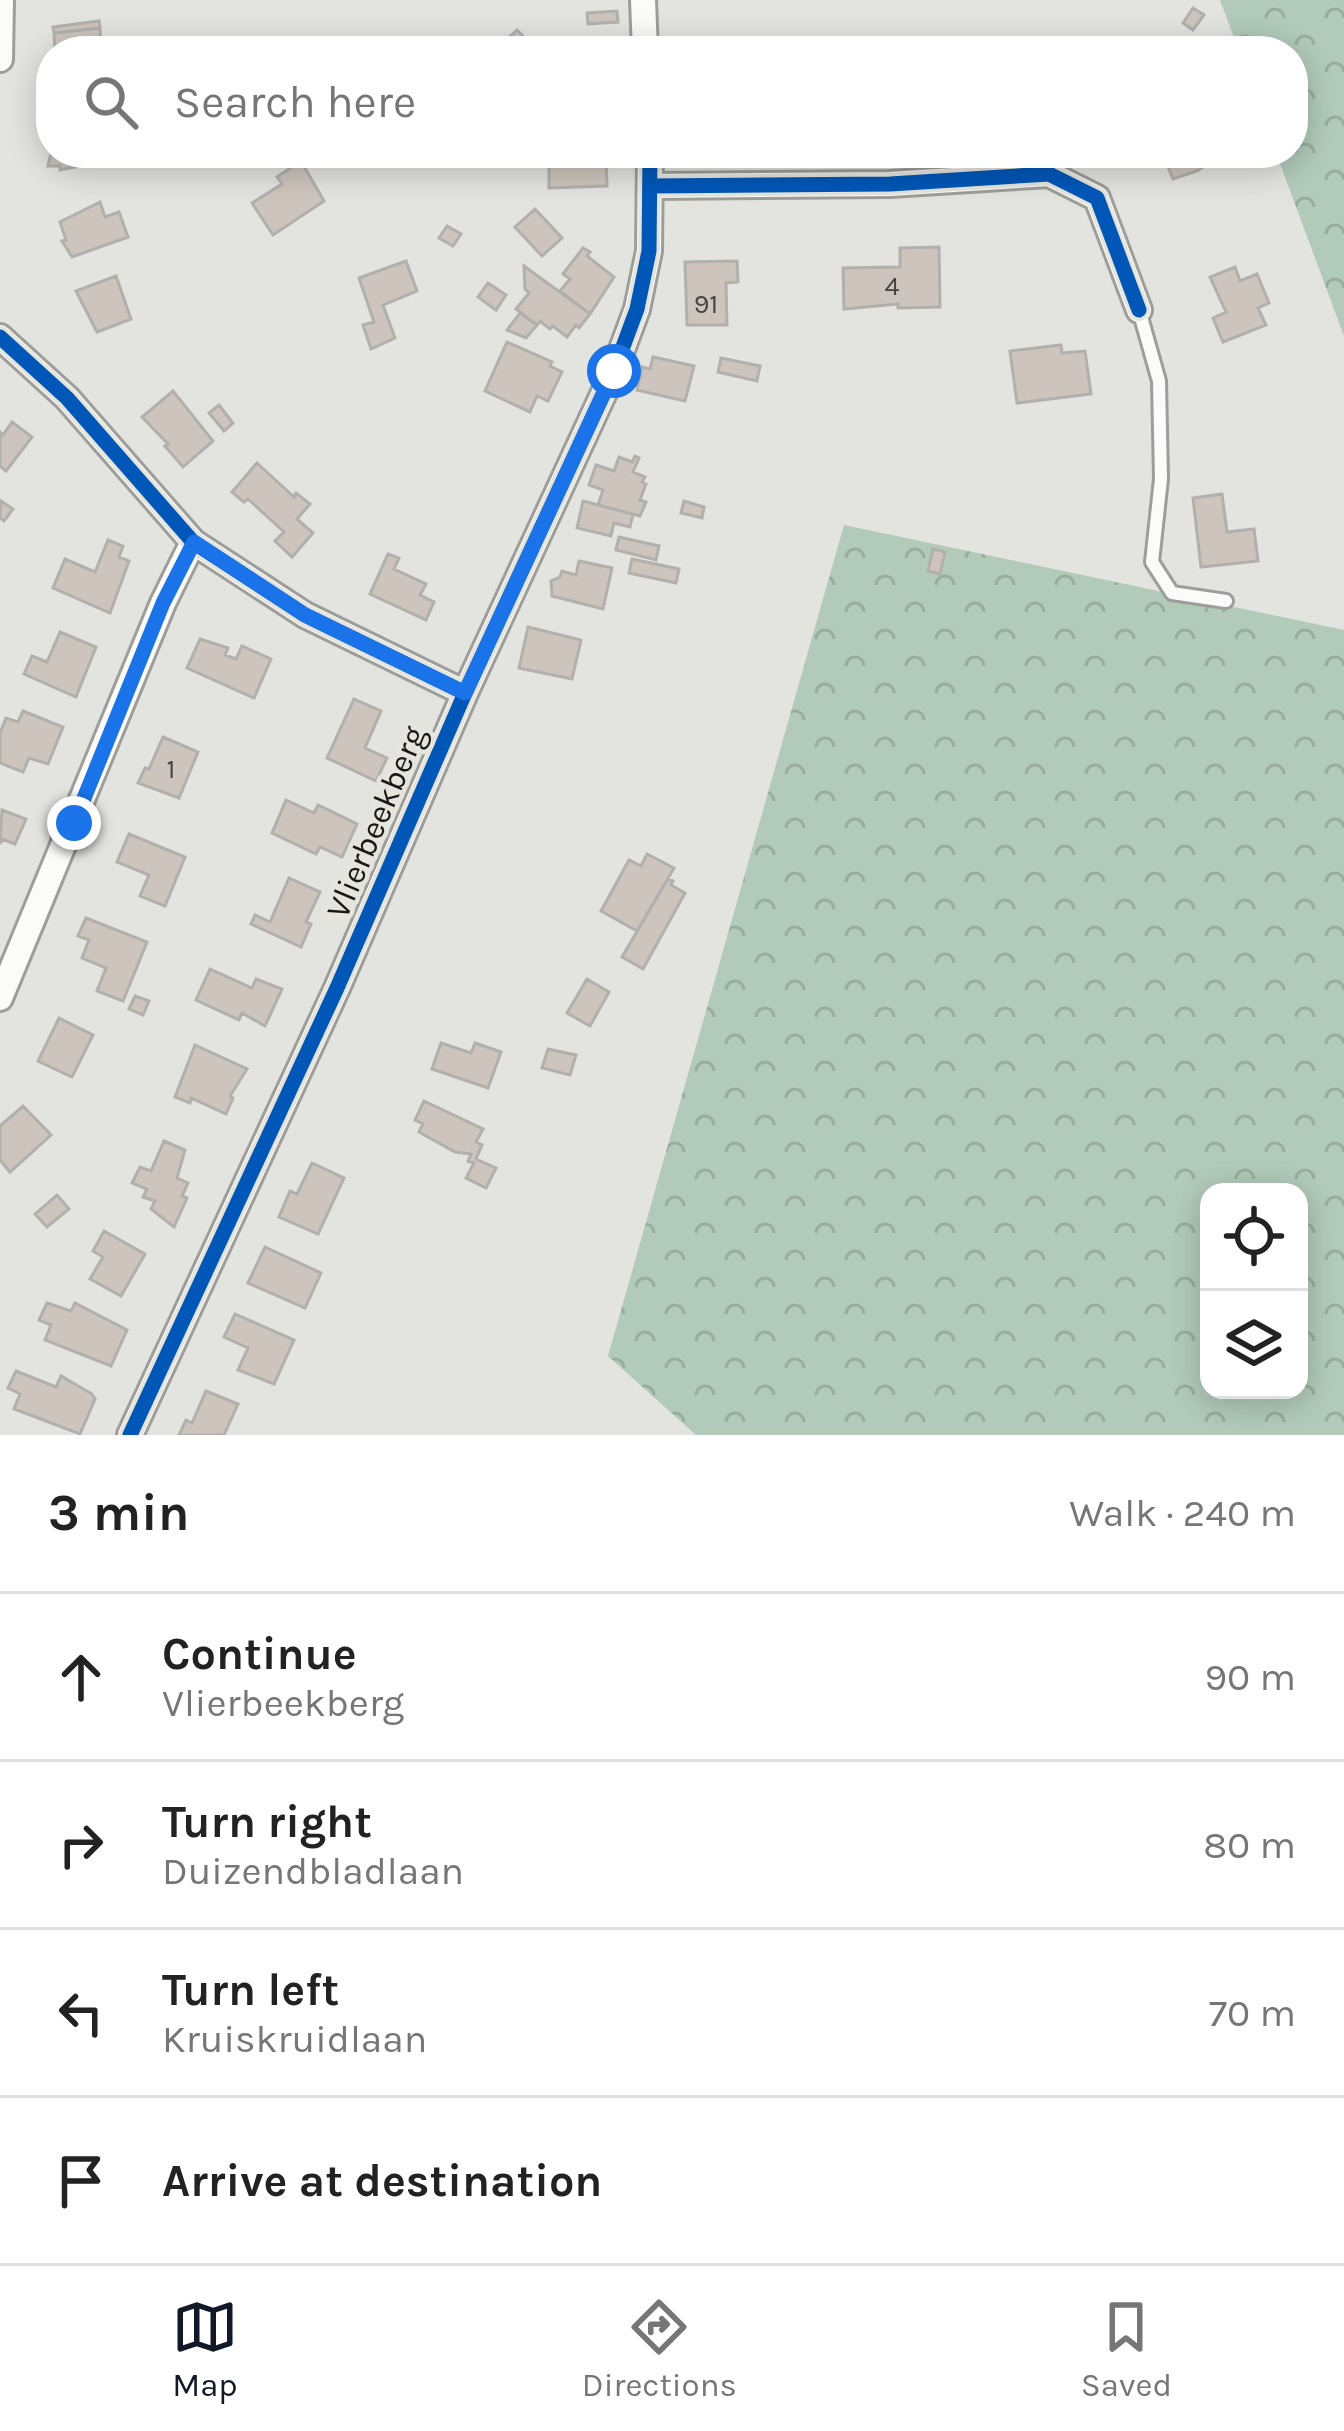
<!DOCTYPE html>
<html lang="en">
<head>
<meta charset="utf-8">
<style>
	body { margin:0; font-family:Karla,sans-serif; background:#f2f2f2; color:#222 }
	.controls { position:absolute; right:36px; bottom:36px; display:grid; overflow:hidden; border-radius:24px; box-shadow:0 6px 30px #0003 }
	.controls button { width:108px; height:108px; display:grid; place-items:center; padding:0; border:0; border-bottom:3px solid #e0e0e0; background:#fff; color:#222; font:60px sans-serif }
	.stop { position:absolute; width:36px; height:36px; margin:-27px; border:9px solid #1a73e8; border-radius:50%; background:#fff }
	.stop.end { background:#1a73e8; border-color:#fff; box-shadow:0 3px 12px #0008 }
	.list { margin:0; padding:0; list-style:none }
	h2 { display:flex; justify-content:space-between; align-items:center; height:156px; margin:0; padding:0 48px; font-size:51px }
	h2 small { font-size:39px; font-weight:400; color:#767676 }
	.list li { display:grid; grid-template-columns:78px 1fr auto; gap:36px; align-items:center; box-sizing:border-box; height:168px; padding:0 48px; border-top:3px solid #e0e0e0 }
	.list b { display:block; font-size:45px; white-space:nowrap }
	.list p { margin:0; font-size:39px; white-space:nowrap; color:#767676 }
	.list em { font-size:39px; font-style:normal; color:#767676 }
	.icon { flex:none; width:66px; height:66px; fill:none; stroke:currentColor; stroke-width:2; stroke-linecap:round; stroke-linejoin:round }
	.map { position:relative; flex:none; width:1344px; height:1435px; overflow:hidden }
	.search { position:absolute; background:#fff; box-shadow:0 6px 30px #0003; left:36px; right:36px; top:36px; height:132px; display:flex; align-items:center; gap:30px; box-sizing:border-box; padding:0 42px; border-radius:48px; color:#767676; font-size:45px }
	.sheet { height:828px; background:#fff }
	nav { display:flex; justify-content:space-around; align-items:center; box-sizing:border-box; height:168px; border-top:3px solid #e0e0e0; background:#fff; font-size:33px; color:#767676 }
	nav a { display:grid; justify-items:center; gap:6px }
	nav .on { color:#111827 }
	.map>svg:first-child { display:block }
	.forest { fill:url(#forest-crowns); fill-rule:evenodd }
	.building { fill:#cdc5bd; stroke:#b1b0ad; stroke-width:3 }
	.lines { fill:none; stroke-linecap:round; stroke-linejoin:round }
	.service-casing { stroke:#9d9d9a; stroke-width:18 }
	.minor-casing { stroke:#9d9d9a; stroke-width:30 }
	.service { stroke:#fbfbfa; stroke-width:12 }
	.minor { stroke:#fbfbfa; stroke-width:24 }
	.cycleway-casing { stroke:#e5e4dd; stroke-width:22 }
	.cycleway { stroke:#0057b8; stroke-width:15 }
	.route { stroke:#1a73e8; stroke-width:15 }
	.labels { text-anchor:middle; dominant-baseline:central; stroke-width:9; stroke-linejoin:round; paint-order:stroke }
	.number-label { font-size:27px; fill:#464340 }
	.street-label { font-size:33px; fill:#191816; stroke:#e5e4dd }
</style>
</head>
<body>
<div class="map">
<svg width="1344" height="1435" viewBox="0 0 1344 1435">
	<defs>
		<pattern id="forest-crowns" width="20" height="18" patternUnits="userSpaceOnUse" patternTransform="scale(3)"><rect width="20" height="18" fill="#b1cab9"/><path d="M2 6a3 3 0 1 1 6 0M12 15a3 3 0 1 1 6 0" fill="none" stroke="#98ad9e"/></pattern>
	</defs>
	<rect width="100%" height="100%" fill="#e3e3df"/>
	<path class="forest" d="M 1220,0 L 1344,0 L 1344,336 L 1276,153 L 1293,153 L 1293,51 L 1239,51 Z
		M 844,525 L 1344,630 L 1344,1435 L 696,1435 L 608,1356 ZM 1209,1192 L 1299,1192 L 1299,1390 L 1209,1390 Z"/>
	<path class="building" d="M 1193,8 L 1204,15 L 1193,30 L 1183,23 Z
		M 617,11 L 618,22 L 588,24 L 587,13 Z
		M 99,21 L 100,28 L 54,33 L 53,27 Z
		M 100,28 L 101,51 L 55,51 L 54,33 Z
		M 517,30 L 526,39 L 513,51 L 494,51 Z
		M 51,153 L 94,153 L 95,163 L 60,170 L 60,166 L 48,166 Z
		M 558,153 L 606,153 L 607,186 L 549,188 L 549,160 L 558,159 Z
		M 1173,153 L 1224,153 L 1197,171 L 1173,179 L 1164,157 Z
		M 301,161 L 324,201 L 273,235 L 252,203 L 282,184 L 277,177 Z
		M 100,202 L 105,217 L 119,212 L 128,237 L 72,257 L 62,241 L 66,240 L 60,222 Z
		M 535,209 L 562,238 L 542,256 L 515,227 Z
		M 447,226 L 461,234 L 453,246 L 439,238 Z
		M 939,247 L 940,307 L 898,308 L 898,304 L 844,309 L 843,268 L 900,267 L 900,248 Z
		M 583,248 L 590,252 L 587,256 L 614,277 L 590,314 L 560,291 L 570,279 L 563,274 Z
		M 406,261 L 417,291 L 383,305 L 395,338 L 371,349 L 363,325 L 374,322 L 359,278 Z
		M 737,261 L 738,282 L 726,283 L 727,325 L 687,325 L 685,262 Z
		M 524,266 L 590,314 L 579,328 L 576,325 L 567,337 L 553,326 L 550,329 L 540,321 L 537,325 L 516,309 L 529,293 L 525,289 Z
		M 1235,267 L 1240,281 L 1257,274 L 1269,303 L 1258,308 L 1266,325 L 1223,342 L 1213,318 L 1226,312 L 1210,277 Z
		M 116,276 L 131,319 L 97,332 L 76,291 Z
		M 488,283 L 506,295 L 496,310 L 478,297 Z
		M 520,313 L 537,325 L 526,338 L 507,330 Z
		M 507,342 L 552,362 L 550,366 L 562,372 L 548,401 L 537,396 L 530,412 L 485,391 Z
		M 1061,345 L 1062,353 L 1085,351 L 1091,394 L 1017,403 L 1010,351 Z
		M 653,357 L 694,366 L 685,401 L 637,390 L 642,367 L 650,369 Z
		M 721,358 L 760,366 L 757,381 L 718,372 Z
		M 173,391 L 213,441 L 183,467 L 165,446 L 168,444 L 142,417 Z
		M 219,405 L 233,423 L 224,431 L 209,413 Z
		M 12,422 L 32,437 L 6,471 L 0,466 L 0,432 L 3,435 Z
		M 635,456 L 639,458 L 633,472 L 645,477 L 642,482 L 646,484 L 640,500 L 646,502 L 640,516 L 598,505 L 603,490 L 589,485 L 596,465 L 614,471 L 619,457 L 632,462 Z
		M 257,463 L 294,497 L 296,493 L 310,504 L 297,519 L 313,533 L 292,557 L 275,541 L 284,532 L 248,499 L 244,502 L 232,492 Z
		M 1222,494 L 1227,532 L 1254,529 L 1258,561 L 1201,567 L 1193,498 Z
		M 1,501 L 13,509 L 4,521 L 0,518 Z
		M 583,501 L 633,514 L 630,527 L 614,523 L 611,536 L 577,528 Z
		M 684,501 L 704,507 L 702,518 L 681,513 Z
		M 619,537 L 659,546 L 656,560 L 616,550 Z
		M 108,540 L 123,546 L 119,557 L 129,561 L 110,613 L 53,588 L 65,559 L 95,572 Z
		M 933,549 L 945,552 L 940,574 L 928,571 Z
		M 388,554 L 399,558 L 394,569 L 426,584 L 420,595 L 434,602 L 426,620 L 370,594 Z
		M 632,559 L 679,569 L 676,583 L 629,573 Z
		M 579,561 L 612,568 L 603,609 L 552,596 L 551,581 L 560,577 L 562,571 L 576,575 Z
		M 528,627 L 581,640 L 572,679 L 519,668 Z
		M 60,632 L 96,647 L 76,697 L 24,674 L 32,656 L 47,662 Z
		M 200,639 L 228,648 L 225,655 L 236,659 L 242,646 L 271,659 L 254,698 L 187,668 Z
		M 354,699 L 381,711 L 365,748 L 387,758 L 376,781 L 327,758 Z
		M 23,711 L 63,727 L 48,764 L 29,758 L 23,772 L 0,763 L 0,733 L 6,718 L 18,722 Z
		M 163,737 L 198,752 L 179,798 L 138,783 L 145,768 L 149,769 Z
		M 286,800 L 314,813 L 318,805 L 357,824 L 342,857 L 320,847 L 316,854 L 272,833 Z
		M 2,810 L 26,819 L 15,844 L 2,839 L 0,844 Z
		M 129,834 L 185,857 L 165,906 L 140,896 L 149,875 L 117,862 Z
		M 647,854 L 674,868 L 637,931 L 601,911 L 629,860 L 641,866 Z
		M 289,878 L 320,892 L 306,922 L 311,924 L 301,947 L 251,924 L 255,915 L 270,922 Z
		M 668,879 L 673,881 L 671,885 L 685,893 L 643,969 L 622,957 Z
		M 86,918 L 147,942 L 123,1001 L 97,991 L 106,968 L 82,958 L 89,940 L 78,936 Z
		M 210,969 L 252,988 L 256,979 L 282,989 L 265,1026 L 242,1013 L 239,1020 L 196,1000 Z
		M 587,979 L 609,992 L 590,1026 L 567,1013 Z
		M 135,996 L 149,1001 L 143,1015 L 129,1009 Z
		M 59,1018 L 93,1035 L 72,1077 L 38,1061 Z
		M 441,1043 L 471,1053 L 475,1043 L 501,1052 L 488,1088 L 432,1069 Z
		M 195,1045 L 247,1069 L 230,1096 L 233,1098 L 226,1114 L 191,1098 L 190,1103 L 175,1097 Z
		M 548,1049 L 576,1055 L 570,1075 L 542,1068 Z
		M 424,1101 L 483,1129 L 476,1142 L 482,1145 L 476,1159 L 496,1168 L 486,1188 L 466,1178 L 474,1163 L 468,1161 L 471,1154 L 455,1152 L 419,1132 L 423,1124 L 415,1120 Z
		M 23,1106 L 51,1135 L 10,1172 L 0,1160 L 0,1126 Z
		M 164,1141 L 185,1150 L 177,1178 L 188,1183 L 182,1196 L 187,1198 L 174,1227 L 151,1209 L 155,1201 L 143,1197 L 147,1189 L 132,1183 L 140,1167 L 151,1171 Z
		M 312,1163 L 344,1178 L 318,1234 L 279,1217 L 290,1191 L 297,1194 Z
		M 57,1195 L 69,1209 L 47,1227 L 35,1214 Z
		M 104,1231 L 145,1254 L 121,1296 L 90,1279 L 103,1257 L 93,1251 Z
		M 265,1247 L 321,1273 L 305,1308 L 248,1283 Z
		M 47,1303 L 71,1311 L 75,1303 L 127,1330 L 111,1366 L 45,1340 L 51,1325 L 39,1320 Z
		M 235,1314 L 294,1340 L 274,1384 L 238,1370 L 248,1348 L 224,1337 Z
		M 16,1371 L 56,1387 L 61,1376 L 92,1394 L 95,1399 L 80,1434 L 14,1409 L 20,1394 L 8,1388 Z
		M 206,1391 L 238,1404 L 224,1435 L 179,1435 L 186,1420 L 192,1423 Z"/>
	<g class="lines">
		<g class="service-casing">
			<path id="service" d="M 1139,310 L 1159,381 L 1161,479 L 1152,562 L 1172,593 L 1226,601"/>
		</g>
		<g class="minor-casing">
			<path id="minor" d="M 643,0 L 645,51
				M 0,59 L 1,0
				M 651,186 L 890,184 L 1049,174 L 1097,198 L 1139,310
				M 0,337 L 67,398 L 193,542 L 305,615 L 465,693
				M 0,998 L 163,603 L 193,542
				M 130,1435 L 337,988 L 465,693 L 614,371 L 637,309 L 649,251 L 650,153"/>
		</g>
		<use href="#service" class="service"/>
		<use href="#minor" class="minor"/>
		<g class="cycleway-casing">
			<path id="cycleway" d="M 651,186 L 890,184 L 1049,174 L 1097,198 L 1139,310
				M 0,337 L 67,398 L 193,542 L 305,615 L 465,693
				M 130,1435 L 337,988 L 465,693 L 614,371 L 637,309 L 649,251 L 650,153"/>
		</g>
		<use href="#cycleway" class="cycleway"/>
	</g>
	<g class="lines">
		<path class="route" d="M 74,823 L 163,603 L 194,542 L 305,615 L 465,693 L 614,371"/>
	</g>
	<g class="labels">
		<g class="number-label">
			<text x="892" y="286">4</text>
			<text x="706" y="304">91</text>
			<text x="171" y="769">1</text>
		</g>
		<g class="street-label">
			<text transform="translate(376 822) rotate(-67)">Vlierbeekberg</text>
		</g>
	</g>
</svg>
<div class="controls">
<button><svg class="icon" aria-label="locate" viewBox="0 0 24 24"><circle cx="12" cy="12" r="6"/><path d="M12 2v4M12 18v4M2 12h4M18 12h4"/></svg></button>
<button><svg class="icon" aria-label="layers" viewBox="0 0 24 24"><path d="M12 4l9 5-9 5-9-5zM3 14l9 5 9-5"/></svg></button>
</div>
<div class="stop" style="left:614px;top:371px"></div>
<div class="stop end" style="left:74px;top:823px"></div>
<div class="search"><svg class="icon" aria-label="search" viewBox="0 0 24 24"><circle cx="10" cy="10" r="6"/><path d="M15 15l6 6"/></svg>Search here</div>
</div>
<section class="sheet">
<h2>3 min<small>Walk · 240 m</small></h2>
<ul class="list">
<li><svg class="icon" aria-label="ahead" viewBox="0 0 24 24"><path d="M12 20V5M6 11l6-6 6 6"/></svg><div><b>Continue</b><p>Vlierbeekberg</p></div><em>90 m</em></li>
<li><svg class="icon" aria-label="right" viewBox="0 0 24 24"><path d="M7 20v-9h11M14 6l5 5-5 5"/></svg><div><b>Turn right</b><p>Duizendbladlaan</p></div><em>80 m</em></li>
<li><svg class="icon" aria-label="left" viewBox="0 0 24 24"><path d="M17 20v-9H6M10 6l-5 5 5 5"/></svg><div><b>Turn left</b><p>Kruiskruidlaan</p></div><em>70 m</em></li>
<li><svg class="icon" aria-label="arrive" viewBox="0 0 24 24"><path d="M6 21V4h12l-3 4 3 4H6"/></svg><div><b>Arrive at destination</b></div></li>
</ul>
</section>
<nav>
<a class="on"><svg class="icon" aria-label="map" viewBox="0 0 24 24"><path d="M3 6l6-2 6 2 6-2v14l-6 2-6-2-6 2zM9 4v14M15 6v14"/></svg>Map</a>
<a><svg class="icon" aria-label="directions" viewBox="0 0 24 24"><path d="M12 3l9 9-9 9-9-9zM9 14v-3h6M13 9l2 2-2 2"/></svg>Directions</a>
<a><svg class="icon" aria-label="saved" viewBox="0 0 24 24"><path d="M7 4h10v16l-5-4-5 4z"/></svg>Saved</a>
</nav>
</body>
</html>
